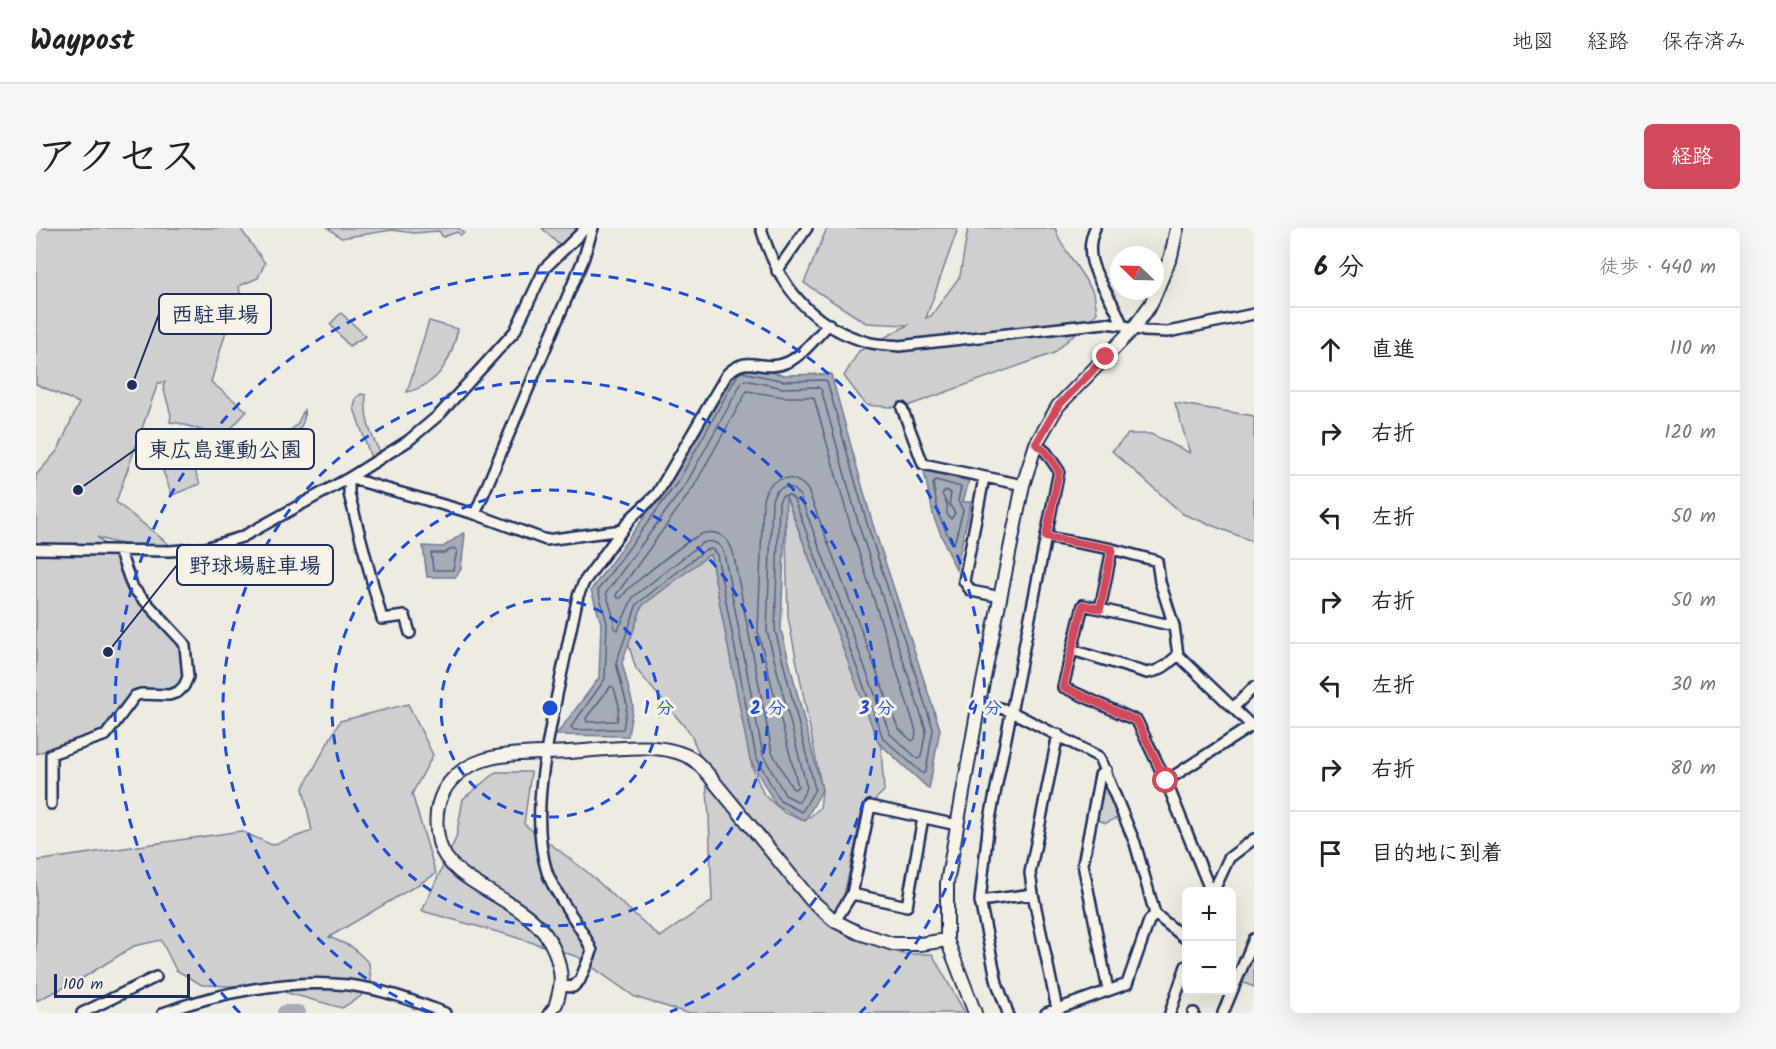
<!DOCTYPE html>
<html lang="ja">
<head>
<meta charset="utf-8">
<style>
	body { margin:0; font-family:Kalam,"Klee One",sans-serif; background:#f6f6f6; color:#222 }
	.controls { position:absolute; right:18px; bottom:18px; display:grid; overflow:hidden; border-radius:9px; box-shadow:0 6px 24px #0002 }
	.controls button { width:54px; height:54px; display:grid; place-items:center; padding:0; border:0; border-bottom:2px solid #e0e0e0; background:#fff; color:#222; font:30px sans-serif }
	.compass { position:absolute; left:1074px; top:18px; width:54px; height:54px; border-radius:50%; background:#fff; box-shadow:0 6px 24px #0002; rotate:293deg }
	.scale { position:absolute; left:18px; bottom:15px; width:136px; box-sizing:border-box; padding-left:6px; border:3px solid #1b2f5e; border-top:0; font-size:16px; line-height:21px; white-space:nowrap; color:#1b2f5e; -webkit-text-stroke:4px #f7f3e8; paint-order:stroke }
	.stop { position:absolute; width:18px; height:18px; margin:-14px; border:4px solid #d1495b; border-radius:50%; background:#fff }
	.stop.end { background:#d1495b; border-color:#fff; box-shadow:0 2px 6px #0008 }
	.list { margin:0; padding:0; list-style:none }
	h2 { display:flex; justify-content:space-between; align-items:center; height:78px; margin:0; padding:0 24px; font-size:26px }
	h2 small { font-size:20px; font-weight:400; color:#767676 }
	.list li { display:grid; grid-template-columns:39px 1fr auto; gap:18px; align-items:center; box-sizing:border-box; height:84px; padding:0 24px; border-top:2px solid #e0e0e0 }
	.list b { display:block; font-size:22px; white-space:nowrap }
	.list em { font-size:20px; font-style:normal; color:#767676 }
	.icon { flex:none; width:33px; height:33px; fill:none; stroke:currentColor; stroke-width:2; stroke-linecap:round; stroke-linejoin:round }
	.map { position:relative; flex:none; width:1218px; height:785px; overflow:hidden; border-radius:9px }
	header { display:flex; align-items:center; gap:36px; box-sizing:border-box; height:84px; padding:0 30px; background:#fff; border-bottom:2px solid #e0e0e0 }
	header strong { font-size:28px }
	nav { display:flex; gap:33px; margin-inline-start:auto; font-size:21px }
	.intro { display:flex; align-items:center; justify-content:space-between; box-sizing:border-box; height:144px; padding:0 36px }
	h1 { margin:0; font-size:42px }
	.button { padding:15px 27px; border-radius:9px; background:#d1495b; color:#fff; font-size:21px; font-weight:700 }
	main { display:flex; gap:36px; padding:0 36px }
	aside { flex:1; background:#fff; border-radius:9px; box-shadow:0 6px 24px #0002 }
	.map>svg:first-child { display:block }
	.green { fill:#cfcfcf; stroke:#757f96; stroke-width:1.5 }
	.water { fill:#a6abb5; stroke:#6e7992; stroke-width:1.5 }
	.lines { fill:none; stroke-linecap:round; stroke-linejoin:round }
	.shore { stroke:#536181; stroke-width:1.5 }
	.river { stroke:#a6abb5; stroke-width:16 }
	.minor-casing { stroke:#1b2f5e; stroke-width:14 }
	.tertiary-casing { stroke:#1b2f5e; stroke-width:16 }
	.minor { stroke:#f7f3e8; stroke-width:9 }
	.tertiary { stroke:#f7f3e8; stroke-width:12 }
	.route { stroke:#d1495b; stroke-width:8 }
	.ring { fill:none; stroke:#1d4ed8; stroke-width:3; stroke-dasharray:10 8 }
	.centre { fill:#1d4ed8; stroke:#f7f3e8; stroke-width:3 }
	.ring-label { font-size:18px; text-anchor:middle; font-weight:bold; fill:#1d4ed8; stroke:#f7f3e8; stroke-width:6; stroke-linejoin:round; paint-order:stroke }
	.leader { fill:none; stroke:#1b2f5e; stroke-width:2 }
	.callout-dot { fill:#1b2f5e; stroke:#f7f3e8; stroke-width:2 }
	.callout { fill:#f7f3e8; stroke:#1b2f5e; stroke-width:2 }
	.callout-label { font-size:22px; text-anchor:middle; font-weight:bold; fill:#1b2f5e }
</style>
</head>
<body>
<header>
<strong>Waypost</strong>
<nav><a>地図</a><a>経路</a><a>保存済み</a></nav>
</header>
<div class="intro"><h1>アクセス</h1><a class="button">経路</a></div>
<main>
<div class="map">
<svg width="1218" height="785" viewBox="0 0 1218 785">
	<rect width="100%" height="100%" fill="#eeebe2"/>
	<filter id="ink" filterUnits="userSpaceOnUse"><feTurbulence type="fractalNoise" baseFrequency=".0167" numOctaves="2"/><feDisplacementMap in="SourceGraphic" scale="12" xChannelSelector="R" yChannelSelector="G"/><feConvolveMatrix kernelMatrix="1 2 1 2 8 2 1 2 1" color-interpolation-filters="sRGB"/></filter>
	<g filter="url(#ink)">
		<path class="green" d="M 0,0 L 204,0 L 229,35 L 222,50 L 203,58 L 204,65 L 221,81 L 190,103 L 175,154 L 211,183 L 194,202 L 203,215 L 218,219 L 236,216 L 261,197 L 268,182 C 271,197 258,207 248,217 L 254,229 L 228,230 L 202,226 L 189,210 L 143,195 L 134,194 L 135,187 L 127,158 L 129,154 L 122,155 L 80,274 L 135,318 L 95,317 L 76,314 L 61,309 L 78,325 L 90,360 L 138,409 C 146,424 156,457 132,463 C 122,465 109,462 99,462 L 92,469 L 70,502 L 26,519 L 22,517 L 0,526 L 0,247 L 22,222 L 43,175 L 0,156 Z
			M 292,0 L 422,0 L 428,5 L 425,7 L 421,4 L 407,9 L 403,3 L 378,5 L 356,2 L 305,10 Z
			M 506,0 L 545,0 L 524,18 Z
			M 791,0 L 922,0 L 890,90 L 895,88 L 924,48 L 932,0 L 1019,0 L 1024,13 L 1058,65 L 1061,85 L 1018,125 L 866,180 L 830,177 L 808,148 L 823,123 L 872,97 L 830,95 L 768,55 Z
			M 305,85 L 330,108 L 313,118 L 294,96 Z
			M 393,93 L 422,101 C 415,132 404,156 371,164 Z
			M 325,166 L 330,167 C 328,190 334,206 345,226 L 336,233 L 318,180 L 320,170 Z
			M 1139,175 L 1218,188 L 1218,314 L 1147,286 L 1076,223 L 1092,206 L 1115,206 L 1154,225 Z
			M 146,208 L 164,256 L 136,267 L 118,219 Z
			M 749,266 L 845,520 L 848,563 L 825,585 L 819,619 L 800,701 L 866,726 L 896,726 L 929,785 L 651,785 L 599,769 L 542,729 L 469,706 L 386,683 L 420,610 L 427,571 L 460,544 L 495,544 L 488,596 L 550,643 L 624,709 L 676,673 L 673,588 L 669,539 L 654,505 L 600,441 L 592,415 L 606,378 L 630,355 L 674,326 L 716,539 L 728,567 L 749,585 L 769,593 L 784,580 L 786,562 L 752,389 Z
			M 372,476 L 397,527 L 376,566 L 400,646 L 293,709 L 316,719 L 333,735 L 335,754 L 324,769 L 306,780 L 230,759 L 166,757 L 140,742 L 125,712 L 98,718 L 45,751 L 0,773 L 0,633 L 205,603 L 236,617 L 276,603 L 267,560 L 304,493 Z
			M 1065,560 L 1071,560 L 1083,589 L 1070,595 L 1058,591 Z
			M 1218,724 L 1218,759 L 1205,754 Z"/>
		<path class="water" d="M 700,137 L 749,147 L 795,146 L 837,297 L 904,501 L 893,561 L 842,514 L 750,268 L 745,402 L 786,562 L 769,593 L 740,577 L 714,532 L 674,326 L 606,378 L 586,435 L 597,477 L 592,508 L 520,507 L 563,450 L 565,395 L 555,362 L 638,248 Z
			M 888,243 L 933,253 L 927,274 L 935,274 L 920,342 L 898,290 Z
			M 427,305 L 429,306 L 425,341 L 420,349 L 391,349 L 387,318 L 407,319 Z"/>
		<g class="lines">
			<path class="shore" d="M 706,144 L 748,153 L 788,152 L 791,153 L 832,299 L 897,501 L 890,543 L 887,546 L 847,510 L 758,271 L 753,267 L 746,268 L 743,274 L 739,402 L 779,561 L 766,584 L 744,573 L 720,529 L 681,327 L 676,321 L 669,322 L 601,376 L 580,435 L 591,477 L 587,501 L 538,502 L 535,499 L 569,451 L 571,395 L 562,362 L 643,252 L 702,146 Z
				M 709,152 L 747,160 L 782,159 L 785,161 L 824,301 L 890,502 L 885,529 L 882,531 L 854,506 L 764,268 L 756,260 C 746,257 738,262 736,273 L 731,403 L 771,560 L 763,574 L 749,567 L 727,527 L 688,325 C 684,315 676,311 666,315 L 597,369 L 582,402 L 578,400 L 578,391 L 570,365 L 650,256 L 706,154 Z
				M 711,163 L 748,169 L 776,169 L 778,170 L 816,303 L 880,503 L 879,511 L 876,513 L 862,500 L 772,262 C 758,243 731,248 727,272 L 722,404 L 762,558 L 759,561 L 756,560 L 736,524 L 697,324 C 693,311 683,302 669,305 C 655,307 607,349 593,360 L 585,370 L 582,370 L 580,367 L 657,260 Z
				M 900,252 L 925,259 L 922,273 L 927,282 L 918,316 L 915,314 L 903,288 L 897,256 Z
				M 910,262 L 915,265 L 913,276 L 919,285 L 915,291 L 911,286 L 911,276 L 906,266 Z
				M 417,320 L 421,322 L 417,342 L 397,342 L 395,325 L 409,325 Z
				M 575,458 L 578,460 L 583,478 L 581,493 L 551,494 L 550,490 Z"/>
			<path class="river" d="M 249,785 L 262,785"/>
			<g class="minor-casing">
				<path id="minor" d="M 725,0 C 741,55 774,98 831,114 C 841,117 853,117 863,118 L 1069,95 L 1086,97 L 1108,103 L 1132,104 L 1218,86
					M 1059,0 C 1042,38 1076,63 1086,97
					M 741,43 L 771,0
					M 866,180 L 887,236 L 987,257
					M 948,250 L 928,353 L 935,363 L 965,369
					M 439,286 L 547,32 L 557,0
					M 1010,309 L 1076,321 L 1121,333 L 1124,354 L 1138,398 L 1142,427 L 1218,500
					M 0,321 L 134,323 L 169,320 L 206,309 L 313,250 L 372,213 L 404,186 L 479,103 L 509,40 L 550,0
					M 1064,381 L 1076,321
					M 1138,398 L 1047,377 L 1027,459 L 1101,493 L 1130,553 L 1175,664
					M 374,405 L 369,388 L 346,391 L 313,266 L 313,250 L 439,286 L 510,312 L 586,302
					M 1036,422 L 1111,445 C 1125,443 1132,436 1142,427
					M 943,474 L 974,483 L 1063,529 L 1099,615 L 1119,686 L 1150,711
					M 1197,480 L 1218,459
					M 1070,542 L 1064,547 L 1047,636 L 1072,762
					M 1130,553 L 1215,498
					M 15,576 L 15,526 L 70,507 L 99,468 L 105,466 L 133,467 L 142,464 L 148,458 L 152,449 L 149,418 L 147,414 L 97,360 L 83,322
					M 1177,664 L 1193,630 L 1218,611
					M 816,666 L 871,678 L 887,590
					M 944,673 L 997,666
					M 799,693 L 816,666 L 834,578 L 921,597
					M 525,758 L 537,759 L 544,752 L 556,723 C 545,696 520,670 511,644 C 494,589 510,522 521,467 C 528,434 535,401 542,368 L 548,354 L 595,290 L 621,266 L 691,146 C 714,124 725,146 752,134 C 767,127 781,108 793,96
					M 1021,781 L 997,666 L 994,645 L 1022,506
					M 46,785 L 120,749
					M 127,785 C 182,764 254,751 312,757 C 346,761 378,773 409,785
					M 513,785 L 520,776
					M 972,785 L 961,755 L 944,673 L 952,601 L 1023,243 L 1010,224 L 1000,216
					M 1010,785 L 1091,756 L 1113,693 L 1119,686
					M 1134,785 L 1150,738
					M 1157,785 L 1158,785
					M 1187,785 L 1218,711"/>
			</g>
			<g class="tertiary-casing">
				<path id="tertiary" d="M 520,776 C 527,754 526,745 519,724 C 498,668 415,662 403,614 C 394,576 409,545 448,532 C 472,524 507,526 533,524 C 570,522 627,511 658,532 C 663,536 667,541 671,545 L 775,672 L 799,693 L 823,705 L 857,716 L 884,716 L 911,712
					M 939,785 L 911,712 L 911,655 L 943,474 L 987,257 L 1000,216 L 1022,178 L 1097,101 L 1115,76 L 1135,28 L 1141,0"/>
			</g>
			<use href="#minor" class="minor"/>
			<use href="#tertiary" class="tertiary"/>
		</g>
	</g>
	<g class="lines" filter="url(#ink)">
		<path class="route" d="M 1070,129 L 1022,178 L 1000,216 L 1010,224 L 1023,243 L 1010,309 L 1076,321 L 1064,381 L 1047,377 L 1027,459 L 1101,493 L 1130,553"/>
	</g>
	<g class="ring">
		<circle cx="514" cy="480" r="109"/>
		<circle cx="514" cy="480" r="218"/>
		<path d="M394 784A327 327 0 1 1 634 784"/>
		<path d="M204 785A435 435 0 1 1 824 785"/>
	</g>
	<circle cx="514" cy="480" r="9" class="centre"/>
	<g class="ring-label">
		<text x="623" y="486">1 分</text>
		<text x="732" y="486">2 分</text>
		<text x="841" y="486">3 分</text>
		<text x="949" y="486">4 分</text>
	</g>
	<path class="leader" d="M96 157L123 86M42 262L100 221M72 424L141 337"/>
	<g class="callout-dot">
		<circle cx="96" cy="157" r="6"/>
		<circle cx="42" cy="262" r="6"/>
		<circle cx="72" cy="424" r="6"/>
	</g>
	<g class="callout">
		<rect x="123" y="66" width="112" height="40" rx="6"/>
		<rect x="100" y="201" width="178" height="40" rx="6"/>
		<rect x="141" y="317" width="156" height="40" rx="6"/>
	</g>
	<g class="callout-label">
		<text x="179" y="94">西駐車場</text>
		<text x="189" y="229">東広島運動公園</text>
		<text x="219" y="345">野球場駐車場</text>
	</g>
</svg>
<div class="controls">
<button>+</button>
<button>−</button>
</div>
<svg class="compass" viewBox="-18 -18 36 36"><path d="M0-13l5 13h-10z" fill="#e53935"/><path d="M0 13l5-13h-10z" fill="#767676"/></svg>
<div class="scale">100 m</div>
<div class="stop" style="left:1130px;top:553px"></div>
<div class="stop end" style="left:1070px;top:129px"></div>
</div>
<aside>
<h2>6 分<small>徒歩 · 440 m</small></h2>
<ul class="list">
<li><svg class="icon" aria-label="ahead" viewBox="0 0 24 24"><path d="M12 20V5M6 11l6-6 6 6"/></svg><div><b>直進</b></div><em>110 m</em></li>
<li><svg class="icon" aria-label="right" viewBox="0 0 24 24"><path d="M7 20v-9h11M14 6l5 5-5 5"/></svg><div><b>右折</b></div><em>120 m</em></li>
<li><svg class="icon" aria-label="left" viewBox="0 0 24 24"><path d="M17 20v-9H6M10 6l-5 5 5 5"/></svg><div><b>左折</b></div><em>50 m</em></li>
<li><svg class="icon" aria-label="right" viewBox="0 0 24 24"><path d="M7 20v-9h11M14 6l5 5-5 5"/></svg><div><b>右折</b></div><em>50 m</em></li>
<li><svg class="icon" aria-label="left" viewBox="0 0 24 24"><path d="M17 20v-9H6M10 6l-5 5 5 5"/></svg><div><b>左折</b></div><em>30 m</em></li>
<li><svg class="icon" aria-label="right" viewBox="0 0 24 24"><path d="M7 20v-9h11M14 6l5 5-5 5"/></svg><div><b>右折</b></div><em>80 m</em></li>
<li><svg class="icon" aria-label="arrive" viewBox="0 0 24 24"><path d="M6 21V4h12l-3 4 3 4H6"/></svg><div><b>目的地に到着</b></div></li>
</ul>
</aside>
</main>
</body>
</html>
